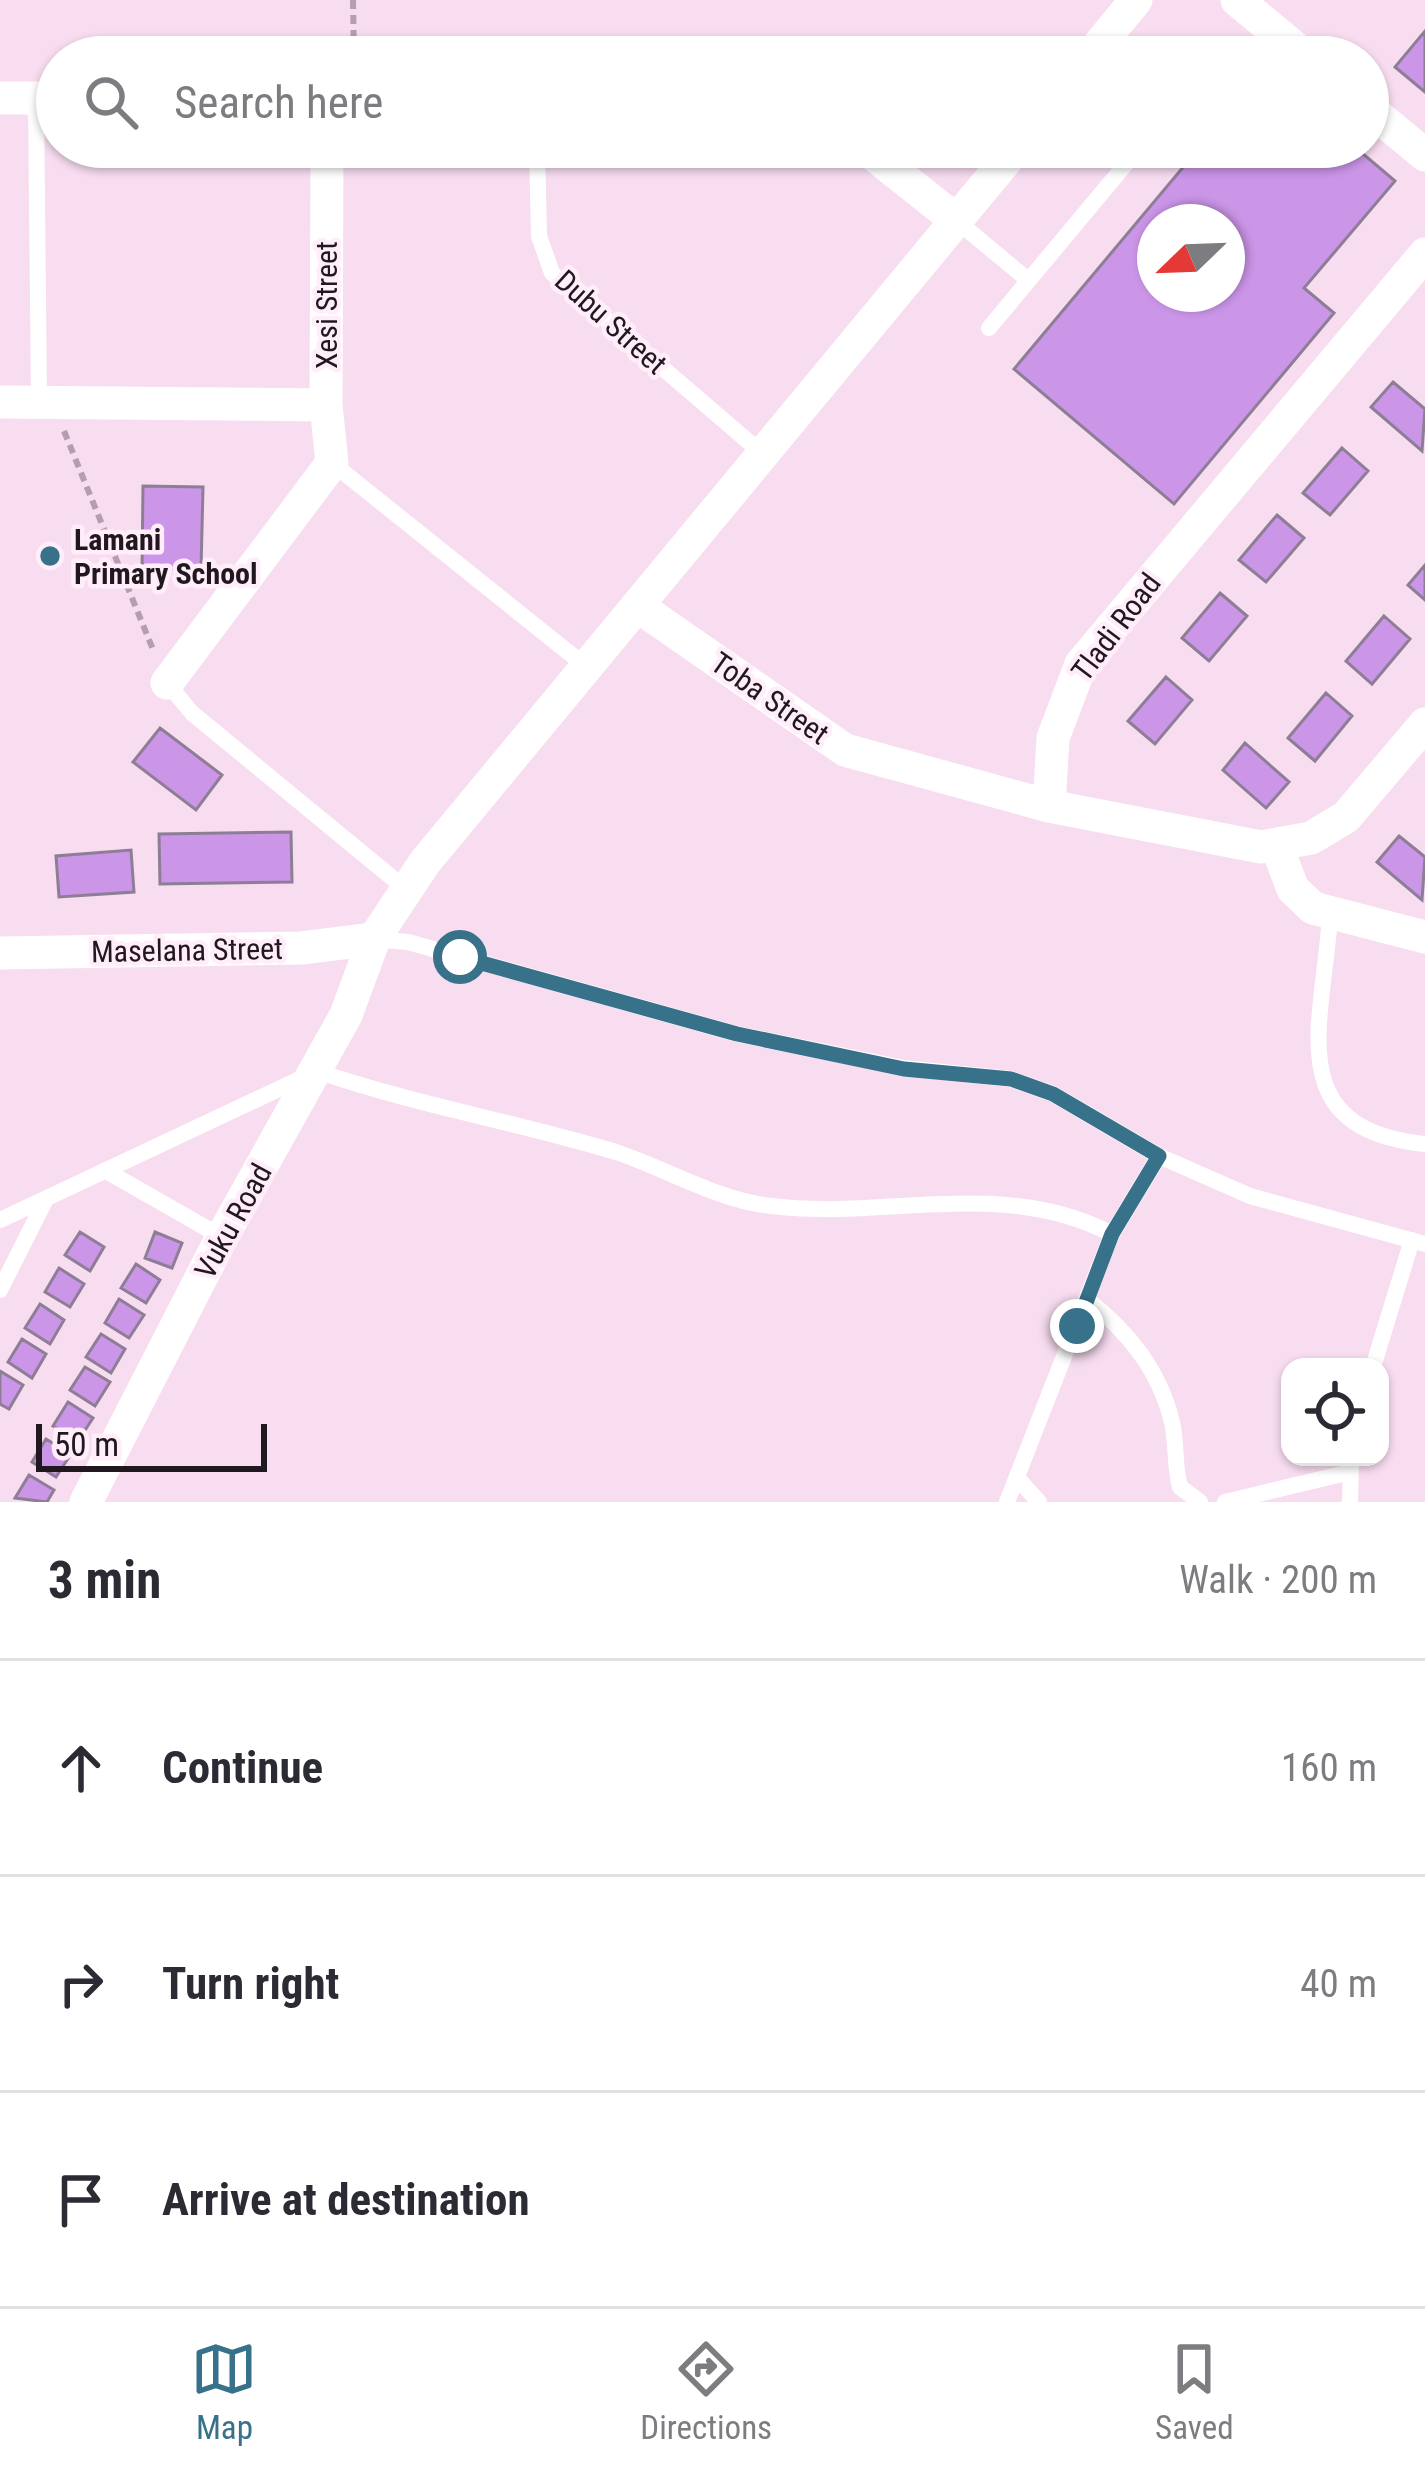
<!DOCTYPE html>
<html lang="en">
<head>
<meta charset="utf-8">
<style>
	body { margin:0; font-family:"Roboto Condensed",sans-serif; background:#f2f2f3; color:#2b2b33 }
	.controls { position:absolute; right:36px; bottom:36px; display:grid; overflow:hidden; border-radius:24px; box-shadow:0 3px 9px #0004 }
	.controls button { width:108px; height:108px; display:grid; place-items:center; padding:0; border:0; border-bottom:3px solid #e1e1e2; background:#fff; color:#2b2b33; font:60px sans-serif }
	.compass { position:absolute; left:1137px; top:204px; width:108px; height:108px; border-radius:50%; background:#fff; box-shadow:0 3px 9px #0004; rotate:247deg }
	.scale { position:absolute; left:36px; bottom:30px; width:231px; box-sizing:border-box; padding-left:12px; border:6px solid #21171f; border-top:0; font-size:33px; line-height:42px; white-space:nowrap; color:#21171f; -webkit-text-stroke:9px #ffeefa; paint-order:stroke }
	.stop { position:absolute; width:36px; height:36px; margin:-27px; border:9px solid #37718a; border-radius:50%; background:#fff }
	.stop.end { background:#37718a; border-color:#fff; box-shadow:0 3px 12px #0008 }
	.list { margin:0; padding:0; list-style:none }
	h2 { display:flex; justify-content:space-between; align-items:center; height:156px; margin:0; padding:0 48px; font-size:51px }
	h2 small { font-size:39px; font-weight:400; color:#7c7c81 }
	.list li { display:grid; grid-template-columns:78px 1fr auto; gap:36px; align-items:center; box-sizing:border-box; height:216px; padding:0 48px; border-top:3px solid #e1e1e2 }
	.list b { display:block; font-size:45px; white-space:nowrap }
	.list em { font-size:39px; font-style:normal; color:#7c7c81 }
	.icon { flex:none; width:66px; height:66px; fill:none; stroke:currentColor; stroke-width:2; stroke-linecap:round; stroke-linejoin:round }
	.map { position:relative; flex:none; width:1425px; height:1502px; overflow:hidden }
	.search { position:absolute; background:#fff; box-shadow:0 3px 9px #0004; left:36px; right:36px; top:36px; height:132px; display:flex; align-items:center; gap:30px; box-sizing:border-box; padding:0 42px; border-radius:66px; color:#7c7c81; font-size:45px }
	.sheet { height:804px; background:#fff }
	nav { display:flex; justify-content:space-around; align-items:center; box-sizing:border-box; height:168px; border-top:3px solid #e1e1e2; background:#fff; font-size:33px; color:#7c7c81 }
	nav a { display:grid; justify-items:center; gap:6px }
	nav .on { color:#37718a }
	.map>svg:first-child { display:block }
	.building { fill:#cb95e8; stroke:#8d7e96; stroke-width:3; fill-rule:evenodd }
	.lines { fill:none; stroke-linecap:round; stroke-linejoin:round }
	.path { stroke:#b49eaf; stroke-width:6; stroke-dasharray:9 6; stroke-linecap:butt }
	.lane { stroke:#fff; stroke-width:16 }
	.street { stroke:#fff; stroke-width:33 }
	.route { stroke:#37718a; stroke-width:15 }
	.poi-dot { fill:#37718a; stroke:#ffeefa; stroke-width:4.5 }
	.labels { text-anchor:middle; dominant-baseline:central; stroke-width:9; stroke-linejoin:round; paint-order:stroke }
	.street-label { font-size:30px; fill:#21171f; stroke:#ffeefa }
	.poi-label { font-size:30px; font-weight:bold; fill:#21171f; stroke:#ffeefa; text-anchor:start }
</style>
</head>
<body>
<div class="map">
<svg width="1425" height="1502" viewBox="0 0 1425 1502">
	<rect width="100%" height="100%" fill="#f8ddf1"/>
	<path class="building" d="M 1425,31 L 1425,92 L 1395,67 Z
		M 1200,147 L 1355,147 L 1395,181 L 1304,288 L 1334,313 L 1174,504 L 1014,369 ZM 1155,222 L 1227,222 L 1227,294 L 1155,294 Z
		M 1393,382 L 1425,409 L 1422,451 L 1371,407 Z
		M 1342,448 L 1368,471 L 1330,515 L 1303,493 Z
		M 143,486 L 203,487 L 201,570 L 142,568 Z
		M 1277,515 L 1304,538 L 1266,582 L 1239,560 Z
		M 1425,565 L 1425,600 L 1408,585 Z
		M 1220,593 L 1247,616 L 1209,661 L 1182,638 Z
		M 1384,616 L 1410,639 L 1372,684 L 1346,661 Z
		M 1166,677 L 1192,700 L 1155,744 L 1128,721 Z
		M 1326,693 L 1352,716 L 1315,761 L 1288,738 Z
		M 160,728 L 222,775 L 196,810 L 133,762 Z
		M 1245,743 L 1289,782 L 1266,808 L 1223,770 Z
		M 291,832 L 292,882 L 160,884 L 159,834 Z
		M 1399,836 L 1425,857 L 1422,900 L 1377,862 Z
		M 131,850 L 134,892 L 59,897 L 56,856 Z
		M 80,1232 L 104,1247 L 90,1271 L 65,1255 Z
		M 155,1232 L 182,1243 L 172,1268 L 145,1258 Z
		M 136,1264 L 160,1280 L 146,1303 L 121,1288 Z
		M 59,1268 L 84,1284 L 70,1307 L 45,1292 Z
		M 119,1299 L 144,1315 L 129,1338 L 105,1323 Z
		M 40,1304 L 64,1320 L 50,1344 L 25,1328 Z
		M 101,1334 L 125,1349 L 111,1373 L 86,1357 Z
		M 22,1339 L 46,1354 L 32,1378 L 8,1362 Z
		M 85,1367 L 110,1382 L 95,1406 L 70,1390 Z
		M 0,1371 L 23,1385 L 9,1409 L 0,1404 Z
		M 68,1402 L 93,1418 L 78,1441 L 53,1426 Z
		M 46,1439 L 71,1454 L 56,1477 L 32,1462 Z
		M 29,1475 L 54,1490 L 47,1502 L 15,1498 Z"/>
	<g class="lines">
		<path class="path" d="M 353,0 L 354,57
			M 64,431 L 154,652"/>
		<path class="lane" d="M 36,98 L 39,402
			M 537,147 L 539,236 L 552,273 L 764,455
			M 957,221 L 1028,280
			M 989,328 L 1140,147
			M 332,463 L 588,668
			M 167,683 L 192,713 L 407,890
			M 1330,915 C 1324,1020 1278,1129 1425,1144
			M 374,939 L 408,942 L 737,1034 L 904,1068 L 1011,1079 L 1053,1094 L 1159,1156 L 1250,1196 L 1425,1244
			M 108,1172 L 222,1237
			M 0,1220 L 317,1071 C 415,1105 517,1122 616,1152 C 667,1169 717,1200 771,1206 C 886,1220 1003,1177 1112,1234
			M 0,1290 L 45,1201
			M 1087,1299 C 1128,1332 1159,1369 1172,1422 C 1177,1443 1174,1466 1180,1487 L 1200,1502
			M 1373,1367 L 1412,1240
			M 1018,1479 L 1039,1502
			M 1007,1502 L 1112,1234 L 1159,1156
			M 1225,1502 L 1350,1472
			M 1350,1502 L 1351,1457"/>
		<path class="street" d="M 1237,0 L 1306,57
			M 1089,57 L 1136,0
			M 0,98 L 57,98
			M 1368,108 L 1425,155
			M 864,147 L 957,221
			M 0,402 L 326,405
			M 639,607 L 845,750 L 1049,806 L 1261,847 L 1311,838 L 1346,817 L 1425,724
			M 167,683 L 332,463 L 326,405 L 327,147
			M 1049,806 L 1053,738 L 1081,664 L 1425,254
			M 1277,847 L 1293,889 L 1313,908 L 1425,937
			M 0,953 L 301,948 L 374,939
			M 86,1502 L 222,1237 L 346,1015 L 374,939 L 425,862 L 1017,147"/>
	</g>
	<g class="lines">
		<path class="route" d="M 460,957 L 737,1034 L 904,1069 L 1011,1079 L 1053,1094 L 1159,1156 L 1112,1234 L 1077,1326"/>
	</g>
	<circle class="poi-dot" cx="50" cy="556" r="12"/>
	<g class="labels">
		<g class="street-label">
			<text transform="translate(326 305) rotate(-90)">Xesi Street</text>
			<text transform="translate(611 322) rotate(42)">Dubu Street</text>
			<text transform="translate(1116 627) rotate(-53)">Tladi Road</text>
			<text transform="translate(770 698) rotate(35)">Toba Street</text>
			<text transform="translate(187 950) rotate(-1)">Maselana Street</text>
			<text transform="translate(233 1221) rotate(-61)">Vuku Road</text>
		</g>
		<g class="poi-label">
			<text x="74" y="539">Lamani<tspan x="74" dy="34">Primary School</tspan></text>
		</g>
	</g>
</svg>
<div class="controls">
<button><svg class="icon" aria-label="locate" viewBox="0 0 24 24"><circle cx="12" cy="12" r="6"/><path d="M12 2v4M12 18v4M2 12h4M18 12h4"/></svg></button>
</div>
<svg class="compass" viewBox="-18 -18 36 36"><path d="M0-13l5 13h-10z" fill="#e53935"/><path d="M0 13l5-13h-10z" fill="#7c7c81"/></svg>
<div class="scale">50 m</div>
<div class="stop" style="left:460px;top:957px"></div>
<div class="stop end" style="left:1077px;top:1326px"></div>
<div class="search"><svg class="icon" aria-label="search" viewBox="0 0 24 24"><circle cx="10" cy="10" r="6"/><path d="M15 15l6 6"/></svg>Search here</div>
</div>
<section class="sheet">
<h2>3 min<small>Walk · 200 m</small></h2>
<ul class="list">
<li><svg class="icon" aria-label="ahead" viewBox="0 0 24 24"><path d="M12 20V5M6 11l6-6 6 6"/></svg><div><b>Continue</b></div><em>160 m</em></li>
<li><svg class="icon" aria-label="right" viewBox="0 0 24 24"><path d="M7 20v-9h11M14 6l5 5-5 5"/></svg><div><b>Turn right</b></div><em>40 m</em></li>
<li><svg class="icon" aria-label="arrive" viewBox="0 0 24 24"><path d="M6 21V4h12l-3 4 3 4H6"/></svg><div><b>Arrive at destination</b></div></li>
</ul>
</section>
<nav>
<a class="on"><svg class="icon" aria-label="map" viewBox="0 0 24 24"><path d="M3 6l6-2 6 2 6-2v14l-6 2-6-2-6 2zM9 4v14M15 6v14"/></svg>Map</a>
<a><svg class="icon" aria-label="directions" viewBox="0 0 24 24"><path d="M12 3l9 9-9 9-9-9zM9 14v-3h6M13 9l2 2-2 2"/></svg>Directions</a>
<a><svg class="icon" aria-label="saved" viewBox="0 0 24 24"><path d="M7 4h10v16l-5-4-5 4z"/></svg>Saved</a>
</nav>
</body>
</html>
